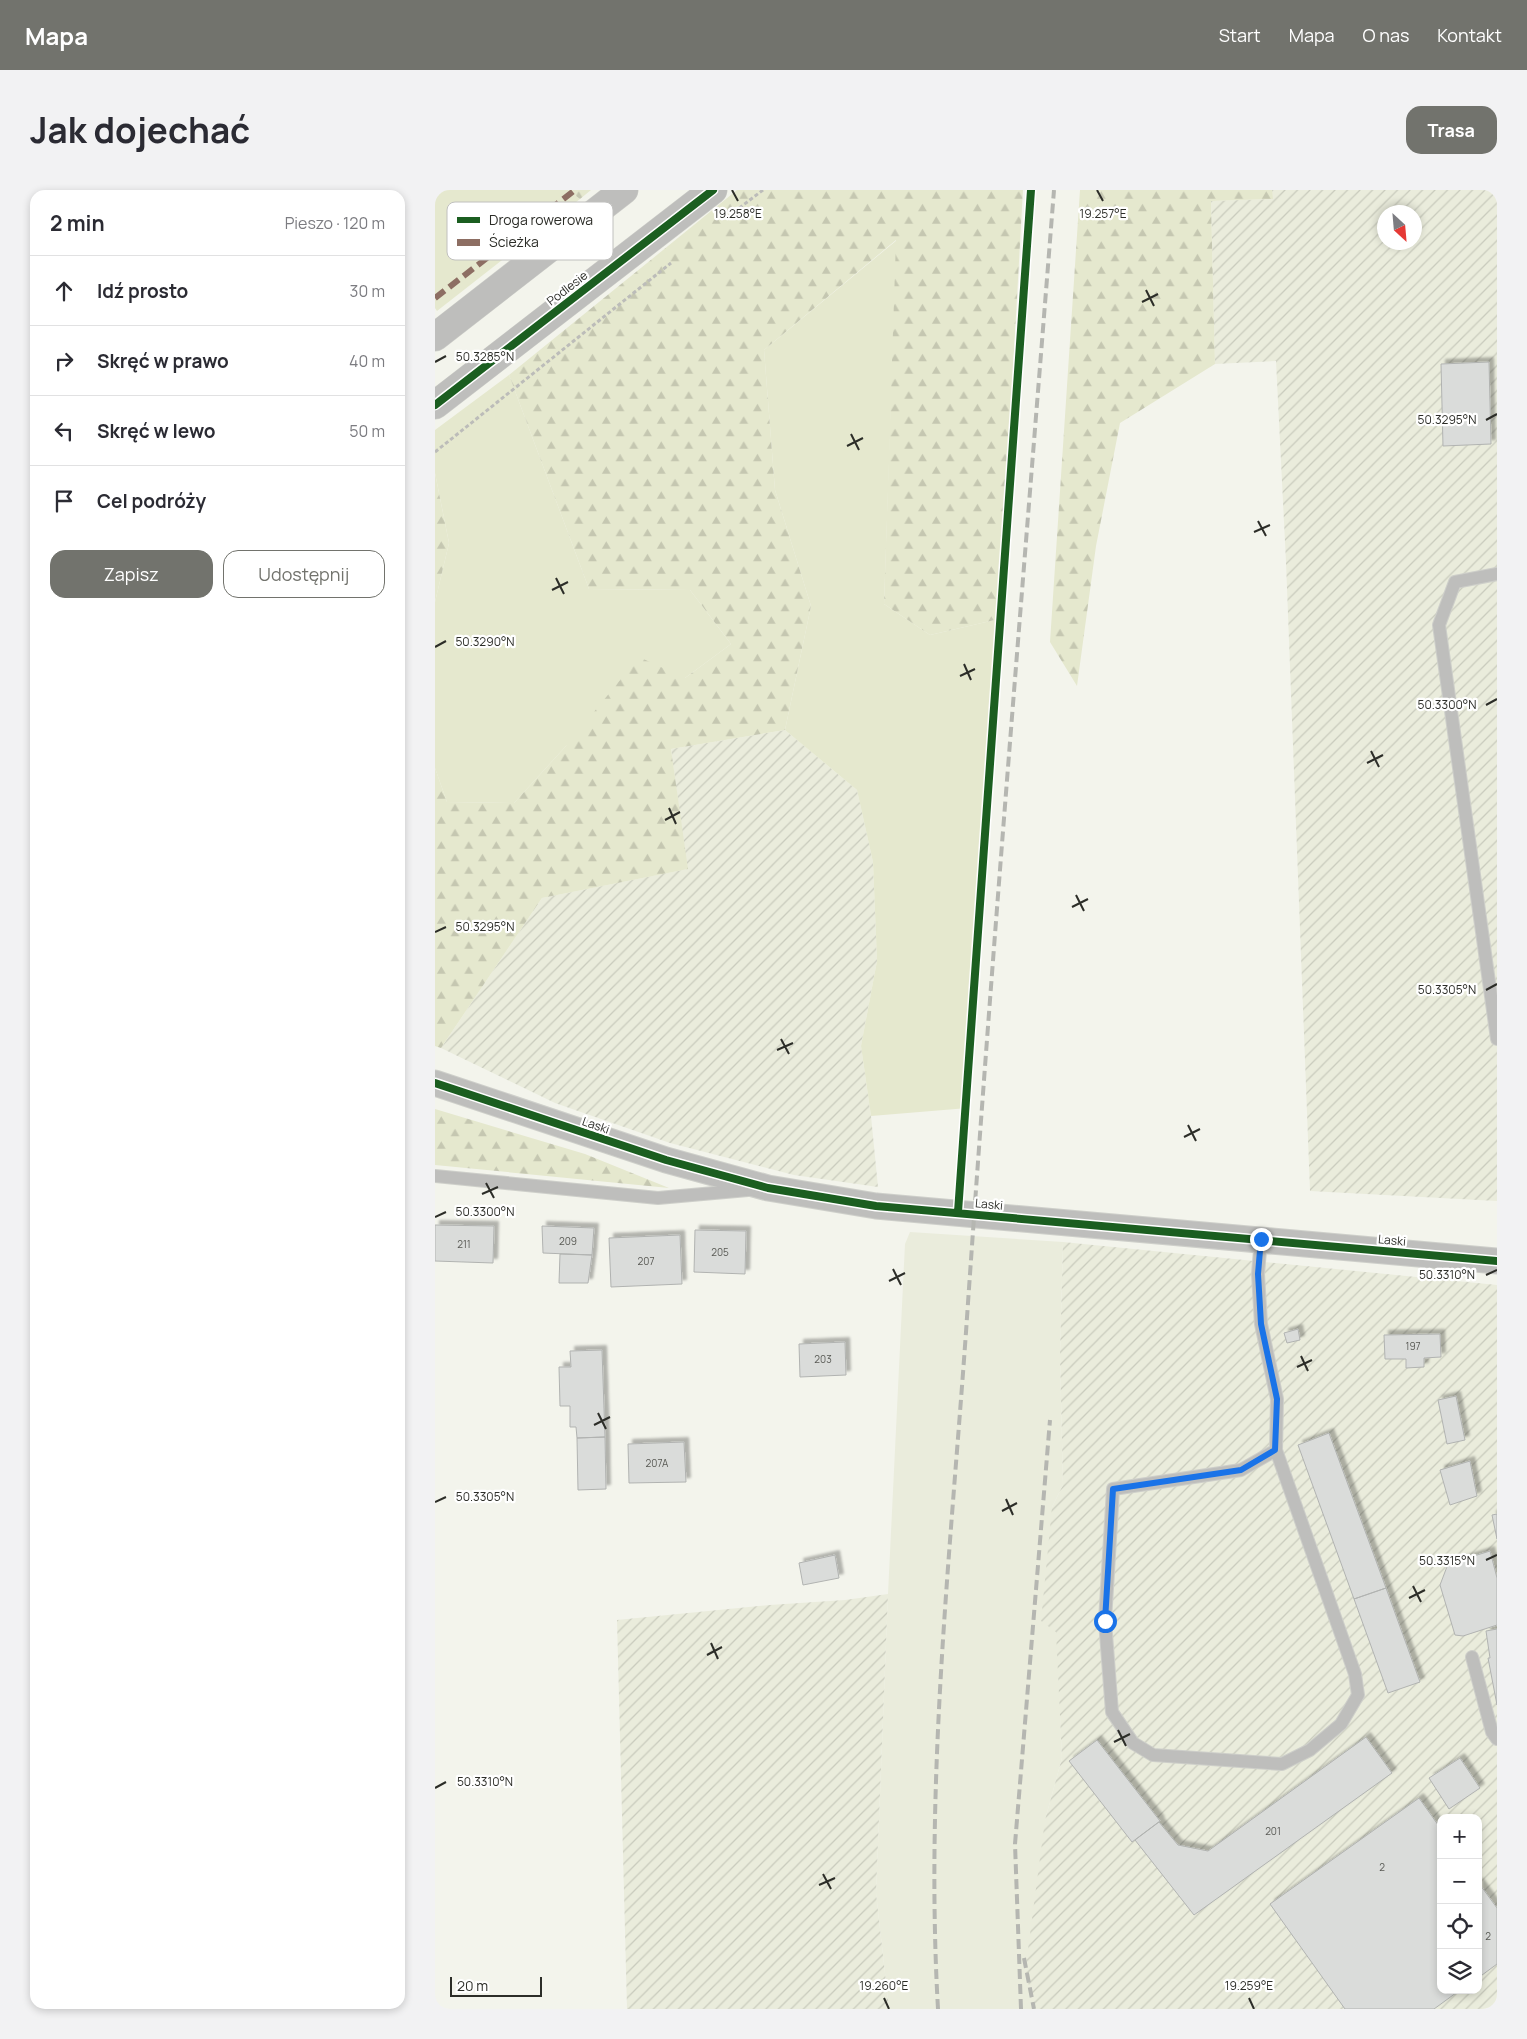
<!DOCTYPE html>
<html lang="pl">
<head>
<meta charset="utf-8">
<style>
	body { margin:0; font-family:Manrope,sans-serif; background:#f2f2f3; color:#2b2b33 }
	.controls { position:absolute; right:15px; bottom:15px; display:grid; overflow:hidden; border-radius:10px; box-shadow:0 2px 8px #0003 }
	.controls button { width:45px; height:45px; display:grid; place-items:center; padding:0; border:0; border-bottom:1px solid #e1e1e2; background:#fff; color:#2b2b33; font:25px sans-serif }
	.compass { position:absolute; left:942px; top:15px; width:45px; height:45px; border-radius:50%; background:#fff; box-shadow:0 2px 8px #0003; rotate:154deg }
	.scale { position:absolute; left:15px; bottom:12px; width:92px; box-sizing:border-box; padding-left:5px; border:2px solid #2c2d28; border-top:0; font-size:14px; line-height:18px; white-space:nowrap; color:#2c2d28; -webkit-text-stroke:4px #fff; paint-order:stroke }
	.stop { position:absolute; width:15px; height:15px; margin:-11px; border:4px solid #1a73e8; border-radius:50%; background:#fff }
	.stop.end { background:#1a73e8; border-color:#fff; box-shadow:0 1px 5px #0008 }
	.list { margin:0; padding:0; list-style:none }
	h2 { display:flex; justify-content:space-between; align-items:center; height:65px; margin:0; padding:0 20px; font-size:21px }
	h2 small { font-size:16px; font-weight:400; color:#7c7c81 }
	.list li { display:grid; grid-template-columns:32px 1fr auto; gap:15px; align-items:center; box-sizing:border-box; height:70px; padding:0 20px; border-top:1px solid #e1e1e2 }
	.list b { display:block; font-size:19px; white-space:nowrap }
	.list em { font-size:16px; font-style:normal; color:#7c7c81 }
	.actions { display:flex; gap:10px; padding:15px 20px }
	.actions a { flex:1; padding:11px 0; border:1px solid #72736d; border-radius:15px; text-align:center; font-size:18px; color:#72736d }
	.actions .main { background:#72736d; color:#fff }
	.icon { flex:none; width:28px; height:28px; fill:none; stroke:currentColor; stroke-width:2; stroke-linecap:round; stroke-linejoin:round }
	.map { position:relative; flex:none; width:1062px; height:1819px; overflow:hidden; border-radius:15px }
	header { display:flex; align-items:center; gap:30px; box-sizing:border-box; height:70px; padding:0 25px; background:#72736d; color:#fff }
	header strong { font-size:24px }
	nav { display:flex; gap:28px; margin-inline-start:auto; font-size:18px }
	.intro { display:flex; align-items:center; justify-content:space-between; box-sizing:border-box; height:120px; padding:0 30px }
	h1 { margin:0; font-size:35px }
	.button { padding:12px 22px; border-radius:15px; background:#72736d; color:#fff; font-size:18px; font-weight:700 }
	main { display:flex; gap:30px; padding:0 30px }
	aside { flex:1; background:#fff; border-radius:15px; box-shadow:0 2px 8px #0003 }
	.map>svg:first-child { display:block }
	.built { fill:#eaecdc }
	.industrial { fill:url(#industrial-furrows); fill-rule:evenodd }
	.green { fill:#e5e8ce }
	.forest { fill:url(#forest-firs) }
	.building { fill:#dadcda; stroke:#b1b3b1; filter:url(#shadow) }
	.lines { fill:none; stroke-linecap:round; stroke-linejoin:round }
	.service-casing { stroke:#cecfca; stroke-width:14 }
	.minor-casing { stroke:#cecfca; stroke-width:27 }
	.tertiary-casing { stroke:#cecfca; stroke-width:29 }
	.path { stroke:#bcbcb9; stroke-width:3; stroke-dasharray:4 2.5; stroke-linecap:butt }
	.service { stroke:#bebebc; stroke-width:12 }
	.minor { stroke:#bebebc; stroke-width:25 }
	.tertiary { stroke:#bebebc; stroke-width:28 }
	.rail { stroke:#b5b6b1; stroke-width:4; stroke-dasharray:10 5; stroke-linecap:butt }
	.quiet { stroke:#8d6e63; stroke-width:6; stroke-dasharray:12 6; stroke-linecap:butt }
	.cycleway-casing { stroke:#fff; stroke-width:11 }
	.cycleway { stroke:#1b5e20; stroke-width:8 }
	.route { stroke:#1a73e8; stroke-width:6 }
	.ticks { fill:none; stroke:#2c2d28; stroke-width:2 }
	.labels { text-anchor:middle; dominant-baseline:central; stroke-width:4.5; stroke-linejoin:round; paint-order:stroke }
	.number-label { font-size:10px; fill:#585954 }
	.street-label { font-size:12px; fill:#2c2d28; stroke:#fff }
	.key { fill:#fff; stroke:#c0c0be; stroke-width:1 }
	.key-label { font-size:14px; fill:#2c2d28 }
	.ticks-label { font-size:12px; text-anchor:middle; fill:#2c2d28; stroke:#fff; stroke-width:4.5; stroke-linejoin:round; paint-order:stroke }
</style>
</head>
<body>
<header>
<strong>Mapa</strong>
<nav><a>Start</a><a>Mapa</a><a>O nas</a><a>Kontakt</a></nav>
</header>
<div class="intro"><h1>Jak dojechać</h1><a class="button">Trasa</a></div>
<main>
<aside>
<h2>2 min<small>Pieszo · 120 m</small></h2>
<ul class="list">
<li><svg class="icon" aria-label="ahead" viewBox="0 0 24 24"><path d="M12 20V5M6 11l6-6 6 6"/></svg><div><b>Idź prosto</b></div><em>30 m</em></li>
<li><svg class="icon" aria-label="right" viewBox="0 0 24 24"><path d="M7 20v-9h11M14 6l5 5-5 5"/></svg><div><b>Skręć w prawo</b></div><em>40 m</em></li>
<li><svg class="icon" aria-label="left" viewBox="0 0 24 24"><path d="M17 20v-9H6M10 6l-5 5 5 5"/></svg><div><b>Skręć w lewo</b></div><em>50 m</em></li>
<li><svg class="icon" aria-label="arrive" viewBox="0 0 24 24"><path d="M6 21V4h12l-3 4 3 4H6"/></svg><div><b>Cel podróży</b></div></li>
</ul>
<div class="actions"><a class="main">Zapisz</a><a>Udostępnij</a></div>
</aside>
<div class="map">
<svg width="1062" height="1819" viewBox="0 0 1062 1819">
	<defs>
		<pattern id="industrial-furrows" width="10" height="10" patternUnits="userSpaceOnUse" patternTransform="scale(1.25)"><rect width="10" height="10" fill="#eaecdc"/><path d="M-1 1l2-2M0 10L10 0M9 11l2-2" fill="none" stroke="#c9cbbd"/></pattern>
		<pattern id="forest-firs" width="22" height="20" patternUnits="userSpaceOnUse" patternTransform="scale(1.25)"><rect width="22" height="20" fill="#e5e8ce"/><path d="M5 1l3.5 6h-7zM16 11l3.5 6h-7z" fill="#c5c7b1"/></pattern>
		<filter id="shadow"><feDropShadow dx="4.5" dy="-4.5" stdDeviation="1" flood-color="#0004"/></filter>
	</defs>
	<rect width="100%" height="100%" fill="#f3f4ec"/>
	<path class="built" d="M 475,1042 L 628,1052 L 625,1165 L 628,1295 L 617,1317 L 627,1568 L 610,1630 L 609,1819 L 454,1819 L 441,1703 L 453,1404 L 470,1054 Z"/>
	<path class="industrial" d="M 837,0 L 1062,0 L 1062,1011 L 875,1001 L 851,372 L 841,171 L 780,174 L 776,11 L 837,9 ZM 949,22 L 979,22 L 979,52 L 949,52 Z
		M 350,540 L 422,600 L 438,672 L 442,771 L 426,856 L 436,926 L 443,997 L 359,985 L 235,953 L 120,913 L 6,858 L 107,708 L 252,679 L 236,559 Z
		M 628,1052 L 1062,1095 L 1062,1819 L 601,1819 L 590,1782 L 610,1630 L 627,1568 L 621,1442 L 606,1431 L 617,1317 L 628,1295 L 625,1165 ZM 1006,1628 L 1043,1628 L 1043,1800 L 1006,1800 Z
		M 453,1404 L 441,1703 L 454,1819 L 192,1819 L 182,1430 L 335,1415 L 410,1410 Z"/>
	<path class="green" d="M 0,0 L 133,0 L 145,9 L 2,121 L 0,118 Z
		M 462,50 L 449,414 L 495,445 L 564,429 L 533,918 L 436,926 L 426,856 L 442,771 L 438,672 L 422,600 L 350,540 L 376,416 L 340,300 L 329,160 Z
		M 74,185 L 154,399 L 255,400 L 296,454 L 250,488 L 131,556 L 79,613 L 12,612 L 0,578 L 0,412 L 14,353 L 0,283 L 0,240 Z"/>
	<path class="forest" d="M 133,0 L 156,0 L 145,9 Z
		M 302,0 L 588,0 L 564,429 L 495,445 L 449,414 L 461,50 L 329,160 L 340,300 L 376,416 L 350,540 L 236,559 L 253,679 L 107,708 L 6,858 L 0,856 L 0,578 L 12,612 L 79,613 L 131,556 L 204,467 L 250,488 L 296,454 L 255,400 L 154,399 L 74,185 Z
		M 645,0 L 837,0 L 838,9 L 776,11 L 780,174 L 685,233 L 661,356 L 642,496 L 615,452 Z
		M 0,283 L 14,353 L 0,412 Z
		M 0,919 L 150,964 L 234,998 L 0,975 Z"/>
	<path class="building" d="M 1054,172 L 1056,254 L 1008,256 L 1006,174 Z
		M 0,1035 L 59,1036 L 58,1073 L 0,1071 Z
		M 107,1036 L 159,1038 L 157,1065 L 108,1063 Z
		M 260,1040 L 311,1041 L 310,1084 L 259,1082 Z
		M 245,1045 L 247,1094 L 176,1097 L 174,1048 Z
		M 125,1064 L 157,1065 L 153,1093 L 124,1093 Z
		M 863,1139 L 865,1150 L 852,1153 L 849,1143 Z
		M 1005,1144 L 1006,1167 L 989,1168 L 989,1177 L 971,1178 L 971,1169 L 950,1169 L 949,1145 Z
		M 410,1152 L 411,1185 L 365,1187 L 364,1154 Z
		M 167,1160 L 170,1247 L 142,1248 L 141,1237 L 135,1237 L 135,1216 L 125,1216 L 124,1177 L 136,1177 L 135,1161 Z
		M 1021,1206 L 1030,1250 L 1012,1254 L 1003,1210 Z
		M 894,1243 L 951,1398 L 919,1409 L 863,1255 Z
		M 170,1247 L 171,1299 L 143,1300 L 142,1248 Z
		M 249,1252 L 251,1292 L 194,1293 L 193,1254 Z
		M 1035,1271 L 1042,1306 L 1015,1315 L 1005,1280 Z
		M 1062,1324 L 1062,1349 L 1057,1325 Z
		M 1055,1361 L 1062,1388 L 1062,1435 L 1028,1446 L 1020,1445 L 1005,1395 L 1013,1374 Z
		M 400,1365 L 404,1388 L 368,1395 L 364,1373 Z
		M 951,1398 L 985,1492 L 953,1503 L 919,1409 Z
		M 1062,1439 L 1062,1515 L 1053,1468 L 1055,1468 L 1051,1441 Z
		M 931,1547 L 957,1583 L 759,1725 L 700,1650 L 724,1632 L 743,1655 L 773,1661 Z
		M 662,1550 L 725,1631 L 697,1652 L 634,1571 Z
		M 1025,1568 L 1045,1598 L 1014,1619 L 994,1588 Z
		M 984,1608 L 1006,1639 L 1006,1800 L 1025,1800 L 999,1819 L 910,1819 L 835,1714 Z
		M 1043,1692 L 1062,1718 L 1062,1774 L 1043,1788 Z"/>
	<g class="lines">
		<g class="service-casing">
			<path id="service" d="M 1062,384 L 1020,392 L 1004,435 L 1062,849
				M 0,986 L 223,1008 L 313,1000
				M 826,1049 L 823,1084 L 826,1134 L 842,1209 L 841,1260 L 920,1484 L 923,1505 L 906,1534 L 875,1560 L 847,1574 L 718,1565 L 698,1553 L 677,1522 L 670,1431 L 678,1299 L 806,1280 L 841,1260
				M 1037,1467 L 1057,1542 L 1062,1549"/>
		</g>
		<g class="minor-casing">
			<path id="minor" d="M 0,893 L 231,970 L 333,998 L 441,1016 L 1062,1071"/>
		</g>
		<g class="tertiary-casing">
			<path id="tertiary" d="M 0,147 L 189,0
				M 0,215 L 278,0"/>
		</g>
		<path class="path" d="M 299,22 L 328,0
			M 0,262 L 236,73"/>
		<use href="#service" class="service"/>
		<use href="#minor" class="minor"/>
		<use href="#tertiary" class="tertiary"/>
		<path class="rail" d="M 589,1768 L 599,1819
			M 503,1819 C 490,1593 515,1367 531,1142 C 557,761 589,381 619,0
			M 586,1819 L 580,1654 L 615,1230"/>
		<path class="quiet" d="M 0,108 L 140,0"/>
		<g class="cycleway-casing">
			<path id="cycleway" d="M 0,215 L 278,0
				M 0,893 L 231,970 L 333,998 L 441,1016 L 1062,1071
				M 523,1022 L 596,0"/>
		</g>
		<use href="#cycleway" class="cycleway"/>
	</g>
	<g class="lines">
		<path class="route" d="M 670,1431 L 678,1299 L 806,1280 L 840,1260 L 842,1209 L 826,1134 L 823,1084 L 826,1049"/>
	</g>
	<path class="ticks" d="M 297,0 L 303,11M 662,0 L 668,11M 711,100 L 719,116M 707,112 L 723,104M 0,172 L 11,166M 1051,230 L 1062,224M 416,244 L 424,260M 412,256 L 428,248M 823,331 L 831,346M 819,342 L 835,335M 121,388 L 129,404M 117,400 L 133,392M 0,457 L 11,451M 529,474 L 536,490M 525,486 L 540,479M 1051,515 L 1062,509M 936,561 L 944,577M 932,573 L 948,565M 234,618 L 241,634M 230,630 L 245,622M 641,705 L 649,721M 637,717 L 653,709M 0,742 L 11,737M 1051,800 L 1062,794M 346,849 L 354,864M 342,860 L 358,853M 753,935 L 761,951M 749,947 L 765,939M 51,993 L 59,1008M 47,1004 L 63,997M 0,1027 L 11,1022M 458,1079 L 466,1095M 1051,1085 L 1062,1080M 454,1091 L 470,1083M 866,1166 L 873,1181M 862,1177 L 877,1170M 163,1223 L 171,1239M 159,1235 L 175,1227M 571,1309 L 578,1325M 0,1312 L 11,1307M 567,1321 L 582,1313M 1051,1370 L 1062,1365M 978,1396 L 986,1412M 974,1408 L 990,1400M 276,1453 L 283,1469M 272,1465 L 287,1457M 683,1540 L 691,1556M 679,1552 L 695,1544M 0,1598 L 11,1592M 388,1684 L 396,1699M 384,1695 L 400,1688M 449,1808 L 454,1819M 814,1808 L 819,1819"/>
	<g class="labels">
		<g class="number-label">
			<text x="133" y="1051">209</text>
			<text x="29" y="1054">211</text>
			<text x="285" y="1062">205</text>
			<text x="211" y="1071">207</text>
			<text x="978" y="1156">197</text>
			<text x="388" y="1169">203</text>
			<text x="222" y="1273">207A</text>
			<text x="838" y="1641">201</text>
			<text x="947" y="1677">2</text>
			<text x="1053" y="1746">2</text>
		</g>
		<g class="street-label">
			<text transform="translate(132 98) rotate(-38)">Podlesie</text>
			<text transform="translate(161 935) rotate(19)">Laski</text>
			<text transform="translate(554 1014) rotate(5)">Laski</text>
			<text transform="translate(957 1050) rotate(5)">Laski</text>
		</g>
	</g>
	<rect x="12" y="12" width="166" height="58" rx="8" class="key"/>
	<rect x="22" y="27" width="23" height="6" fill="#1b5e20"/>
	<rect x="22" y="49" width="23" height="7" fill="#8d6e63"/>
	<g class="key-label">
		<text x="54" y="35">Droga rowerowa</text>
		<text x="54" y="57">Ścieżka</text>
	</g>
	<g class="ticks-label">
		<text x="668" y="28">19.257°E</text>
		<text x="303" y="28">19.258°E</text>
		<text x="50" y="171">50.3285°N</text>
		<text x="1012" y="234">50.3295°N</text>
		<text x="50" y="456">50.3290°N</text>
		<text x="1012" y="519">50.3300°N</text>
		<text x="50" y="741">50.3295°N</text>
		<text x="1012" y="804">50.3305°N</text>
		<text x="50" y="1026">50.3300°N</text>
		<text x="1012" y="1089">50.3310°N</text>
		<text x="50" y="1311">50.3305°N</text>
		<text x="1012" y="1375">50.3315°N</text>
		<text x="50" y="1596">50.3310°N</text>
		<text x="449" y="1800">19.260°E</text>
		<text x="814" y="1800">19.259°E</text>
	</g>
</svg>
<div class="controls">
<button>+</button>
<button>−</button>
<button><svg class="icon" aria-label="locate" viewBox="0 0 24 24"><circle cx="12" cy="12" r="6"/><path d="M12 2v4M12 18v4M2 12h4M18 12h4"/></svg></button>
<button><svg class="icon" aria-label="layers" viewBox="0 0 24 24"><path d="M12 4l9 5-9 5-9-5zM3 14l9 5 9-5"/></svg></button>
</div>
<svg class="compass" viewBox="-18 -18 36 36"><path d="M0-13l5 13h-10z" fill="#e53935"/><path d="M0 13l5-13h-10z" fill="#7c7c81"/></svg>
<div class="scale">20 m</div>
<div class="stop" style="left:670px;top:1431px"></div>
<div class="stop end" style="left:826px;top:1049px"></div>
</div>
</main>
</body>
</html>
